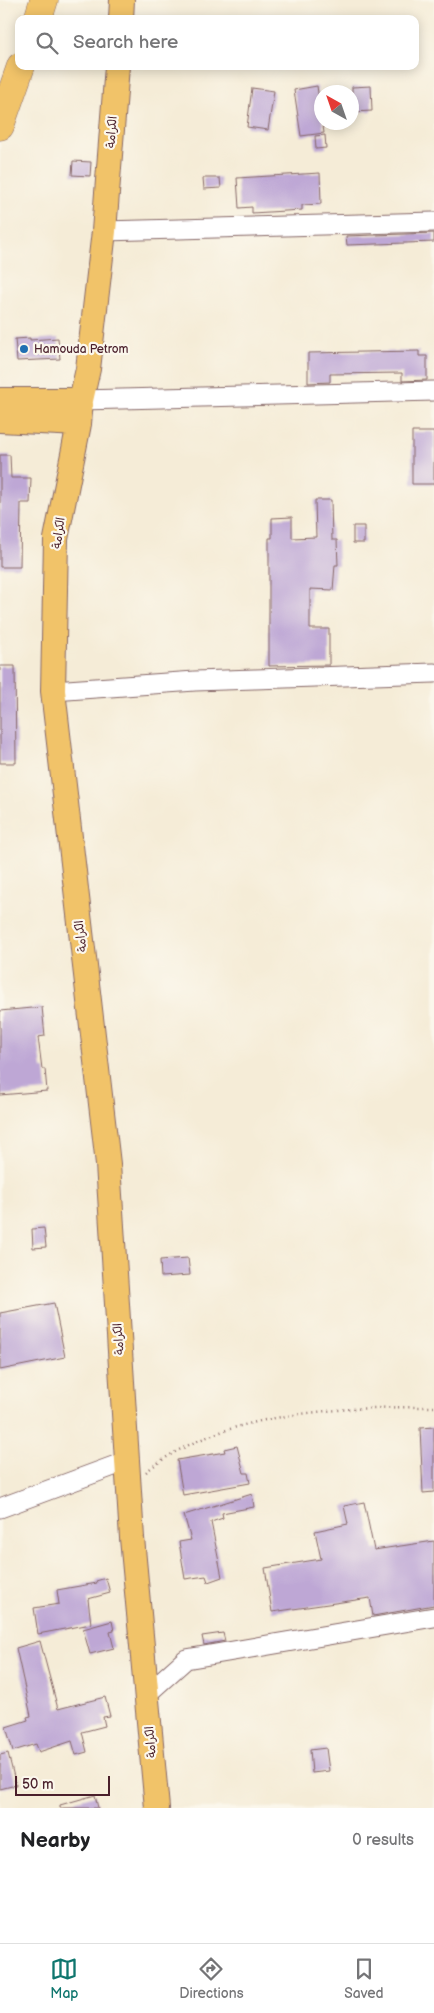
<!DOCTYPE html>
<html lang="en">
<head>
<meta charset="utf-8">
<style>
	body { margin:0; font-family:"Balsamiq Sans","Playpen Sans Arabic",sans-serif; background:#f2f2f2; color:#202124 }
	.compass { position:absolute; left:314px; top:85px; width:45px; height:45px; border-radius:50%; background:#fff; box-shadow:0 2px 12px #0003; rotate:320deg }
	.scale { position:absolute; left:15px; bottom:12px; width:95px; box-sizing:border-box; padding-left:5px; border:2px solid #4a1f2b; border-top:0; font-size:14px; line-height:18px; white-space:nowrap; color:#4a1f2b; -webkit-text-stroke:4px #fbf7ec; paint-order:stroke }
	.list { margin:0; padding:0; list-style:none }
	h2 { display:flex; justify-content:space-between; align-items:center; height:65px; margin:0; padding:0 20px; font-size:21px }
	h2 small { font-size:16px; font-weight:400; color:#757577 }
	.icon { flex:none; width:28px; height:28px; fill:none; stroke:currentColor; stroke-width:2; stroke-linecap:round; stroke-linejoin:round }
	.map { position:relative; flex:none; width:434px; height:1808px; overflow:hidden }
	.search { position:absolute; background:#fff; box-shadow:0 2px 12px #0003; left:15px; right:15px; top:15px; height:55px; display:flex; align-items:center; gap:12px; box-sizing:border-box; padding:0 18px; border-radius:10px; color:#757577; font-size:19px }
	.sheet { height:135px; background:#fff }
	nav { display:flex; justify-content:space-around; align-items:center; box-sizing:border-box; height:70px; border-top:1px solid #e0e0e0; background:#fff; font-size:14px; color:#757577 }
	nav a { display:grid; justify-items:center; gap:2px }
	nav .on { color:#0f766e }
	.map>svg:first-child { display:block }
	.building { fill:#bea7d5 }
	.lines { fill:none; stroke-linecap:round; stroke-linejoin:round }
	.minor-casing { stroke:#866767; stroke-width:21 }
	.major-casing { stroke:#866767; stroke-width:26 }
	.highway-casing { stroke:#866767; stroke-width:29 }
	.path { stroke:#866767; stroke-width:2.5; stroke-dasharray:1 4; stroke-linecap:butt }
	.minor { stroke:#fff; stroke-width:19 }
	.major { stroke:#f1c369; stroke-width:24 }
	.highway { stroke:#f1c369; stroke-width:28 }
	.poi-dot { fill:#1f6fb2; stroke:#fbf7ec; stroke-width:2 }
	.labels { text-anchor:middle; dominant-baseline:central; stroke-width:4.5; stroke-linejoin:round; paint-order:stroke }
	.street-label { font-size:12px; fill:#4a1f2b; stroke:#fbf7ec }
	.poi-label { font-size:12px; fill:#4a1f2b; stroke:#fbf7ec; text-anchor:start }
</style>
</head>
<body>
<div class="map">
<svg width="434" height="1808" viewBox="0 0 434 1808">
	<rect width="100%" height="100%" fill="#fbf7ec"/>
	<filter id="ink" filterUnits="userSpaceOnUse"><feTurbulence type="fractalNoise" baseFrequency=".02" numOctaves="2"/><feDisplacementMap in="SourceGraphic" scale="10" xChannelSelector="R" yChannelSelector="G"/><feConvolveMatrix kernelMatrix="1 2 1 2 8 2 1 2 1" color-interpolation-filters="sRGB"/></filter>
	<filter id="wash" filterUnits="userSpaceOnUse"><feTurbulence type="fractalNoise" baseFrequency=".0096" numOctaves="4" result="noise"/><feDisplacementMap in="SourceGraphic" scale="20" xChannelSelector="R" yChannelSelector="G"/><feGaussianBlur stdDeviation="1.12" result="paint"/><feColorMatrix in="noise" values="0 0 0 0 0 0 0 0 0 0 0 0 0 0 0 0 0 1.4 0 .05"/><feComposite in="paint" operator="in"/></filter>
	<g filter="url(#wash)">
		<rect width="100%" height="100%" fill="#f5ecd7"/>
		<g id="blocks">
			<path class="building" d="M 317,86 L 324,133 L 301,136 L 294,90 Z
				M 371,86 L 372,111 L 352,112 L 352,87 Z
				M 252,88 L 274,91 L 268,130 L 247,127 Z
				M 325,135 L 326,148 L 316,149 L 315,136 Z
				M 73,161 L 91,162 L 90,176 L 72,175 Z
				M 320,173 L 321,204 L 302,205 L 302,210 L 252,213 L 252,207 L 239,208 L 237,178 Z
				M 203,178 L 220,178 L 221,188 L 204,189 Z
				M 434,233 L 434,242 L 347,245 L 346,236 Z
				M 30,338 L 30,340 L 58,338 L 60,359 L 17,361 L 15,339 Z
				M 419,351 L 419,356 L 427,356 L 427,380 L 402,381 L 402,373 L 330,374 L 330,382 L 308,383 L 308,353 Z
				M 412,432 L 434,432 L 434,484 L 412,484 Z
				M 0,455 L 10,455 L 11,478 L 31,478 L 30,503 L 21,503 L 20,567 L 0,567 Z
				M 315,500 L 331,500 L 332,540 L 337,540 L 338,565 L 335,565 L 333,590 L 310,589 L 310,629 L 329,629 L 329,665 L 269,666 L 269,538 L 272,538 L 272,518 L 292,517 L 292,538 L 316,537 Z
				M 353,526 L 364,526 L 364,543 L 353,543 Z
				M 0,666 L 15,666 L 16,763 L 0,763 Z
				M 42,1007 L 45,1036 L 38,1037 L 42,1069 L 45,1069 L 47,1091 L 0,1095 L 0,1011 Z
				M 44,1228 L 46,1247 L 33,1248 L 32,1229 Z
				M 188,1258 L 190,1275 L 161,1277 L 160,1260 Z
				M 54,1303 L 65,1357 L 0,1370 L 0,1313 Z
				M 434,1427 L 434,1492 L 423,1493 L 420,1428 Z
				M 237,1446 L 244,1473 L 248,1473 L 250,1483 L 183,1495 L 177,1460 L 225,1452 L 224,1449 Z
				M 252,1494 L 254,1507 L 222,1513 L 223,1518 L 211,1522 L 222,1577 L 208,1582 L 206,1576 L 185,1579 L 179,1542 L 191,1540 L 184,1515 Z
				M 364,1502 L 374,1550 L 434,1541 L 434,1605 L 373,1616 L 370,1598 L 272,1612 L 265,1568 L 321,1559 L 315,1531 L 348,1524 L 344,1506 Z
				M 106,1578 L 110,1593 L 88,1599 L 91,1624 L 38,1634 L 34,1608 L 59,1604 L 57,1590 L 97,1583 L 96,1581 Z
				M 112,1621 L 114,1631 L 110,1632 L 114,1648 L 90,1654 L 83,1629 Z
				M 223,1633 L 225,1641 L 204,1645 L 202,1636 Z
				M 40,1641 L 58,1709 L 105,1697 L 110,1716 L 103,1717 L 105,1726 L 82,1732 L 87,1752 L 76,1755 L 72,1741 L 39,1752 L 36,1744 L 13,1751 L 6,1727 L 28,1720 L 27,1717 L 31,1716 L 16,1648 Z
				M 326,1748 L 329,1771 L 312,1773 L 310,1750 Z
				M 8,1753 L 16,1785 L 0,1789 L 0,1755 Z
				M 95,1795 L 98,1808 L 60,1808 L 60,1805 Z"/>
		</g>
	</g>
	<g filter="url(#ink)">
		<use href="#blocks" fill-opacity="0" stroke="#866767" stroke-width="1"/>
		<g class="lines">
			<g class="minor-casing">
				<path id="minor" d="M 104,231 L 434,222
					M 81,400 L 434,391
					M 53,691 L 195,681 L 434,673
					M 0,1508 L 127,1461
					M 147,1694 L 186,1659 L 434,1617"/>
			</g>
			<g class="major-casing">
				<path id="major" d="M 121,19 L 122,0
					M 117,66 L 104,231 L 88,369 L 81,400 L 79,424 L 56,539 L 53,691 L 108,1164 L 132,1538 L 157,1808
					M 0,400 L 81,400
					M 0,420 L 79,424"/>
			</g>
			<g class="highway-casing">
				<path id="highway" d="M 38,19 L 44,0
					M 0,126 L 21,66"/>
			</g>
			<path class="path" d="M 146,1472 C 220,1411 342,1407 434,1407"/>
			<use href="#minor" class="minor"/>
			<use href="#major" class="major"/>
			<use href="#highway" class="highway"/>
		</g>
	</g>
	<circle class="poi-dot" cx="24" cy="349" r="5"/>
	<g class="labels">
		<g class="street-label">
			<text transform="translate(112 132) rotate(-86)">الكرامة</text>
			<text transform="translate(59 533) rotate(-82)">الكرامة</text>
			<text transform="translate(81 936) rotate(-97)">الكرامة</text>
			<text transform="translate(119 1339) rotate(-94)">الكرامة</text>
			<text transform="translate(151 1742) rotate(-95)">الكرامة</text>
		</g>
		<g class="poi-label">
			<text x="34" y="349">Hamouda Petrom</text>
		</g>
	</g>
</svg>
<svg class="compass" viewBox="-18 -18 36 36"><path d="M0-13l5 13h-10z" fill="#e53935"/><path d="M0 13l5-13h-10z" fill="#757577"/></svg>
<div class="scale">50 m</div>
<div class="search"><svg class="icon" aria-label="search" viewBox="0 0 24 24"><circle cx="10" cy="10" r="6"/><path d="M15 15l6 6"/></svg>Search here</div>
</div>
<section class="sheet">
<h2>Nearby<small>0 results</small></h2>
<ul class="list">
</ul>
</section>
<nav>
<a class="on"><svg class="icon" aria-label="map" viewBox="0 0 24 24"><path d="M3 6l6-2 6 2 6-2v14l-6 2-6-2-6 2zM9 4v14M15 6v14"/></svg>Map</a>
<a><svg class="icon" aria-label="directions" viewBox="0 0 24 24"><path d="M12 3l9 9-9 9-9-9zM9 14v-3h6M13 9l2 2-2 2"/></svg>Directions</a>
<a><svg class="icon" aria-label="saved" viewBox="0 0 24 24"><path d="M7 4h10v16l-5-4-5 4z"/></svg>Saved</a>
</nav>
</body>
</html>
